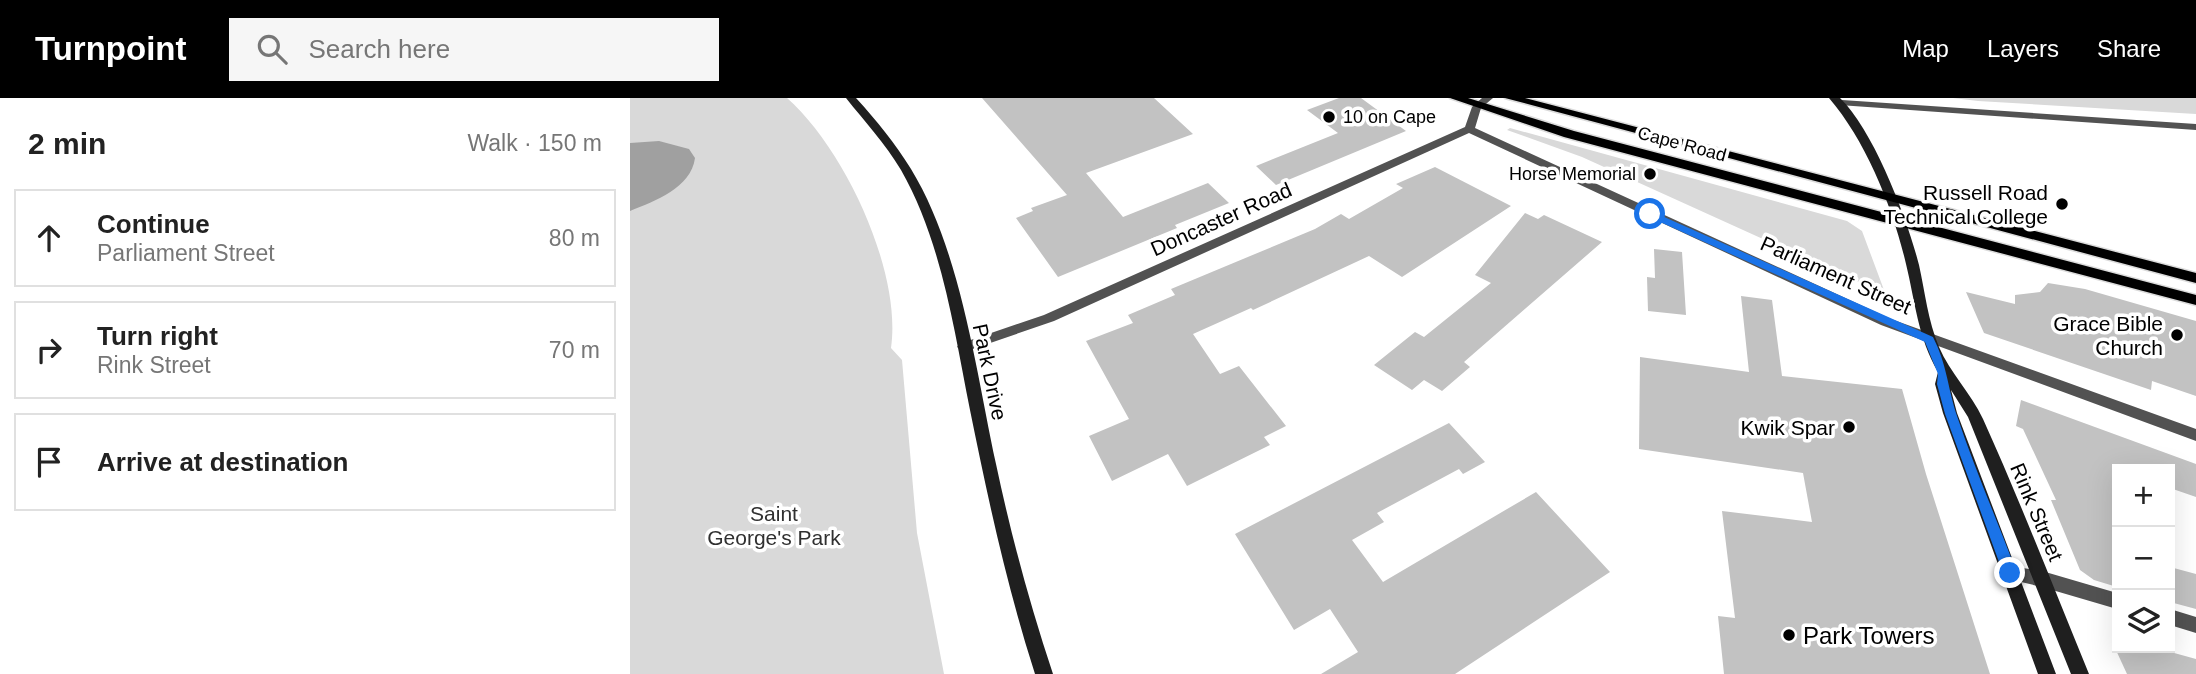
<!DOCTYPE html>
<html lang="en">
<head>
<meta charset="utf-8">
<style>
	body { margin:0; font-family:Helvetica,sans-serif; background:#f6f6f6; color:#222 }
	.controls { position:absolute; right:21px; bottom:21px; display:grid; overflow:hidden; border-radius:0px; box-shadow:0 7px 28px #0002 }
	.controls button { width:63px; height:63px; display:grid; place-items:center; padding:0; border:0; border-bottom:2px solid #e0e0e0; background:#fff; color:#222; font:35px sans-serif }
	.stop { position:absolute; width:21px; height:21px; margin:-16px; border:5px solid #1a73e8; border-radius:50%; background:#fff }
	.stop.end { background:#1a73e8; border-color:#fff; box-shadow:0 2px 7px #0008 }
	.list { margin:0; padding:0; list-style:none }
	h2 { display:flex; justify-content:space-between; align-items:center; height:91px; margin:0; padding:0 28px; font-size:30px }
	h2 small { font-size:23px; font-weight:400; color:#767676 }
	.list li { display:grid; grid-template-columns:46px 1fr auto; gap:21px; align-items:center; box-sizing:border-box; height:98px; margin:0 14px 14px; padding:0 14px; border:2px solid #e0e0e0; border-radius:0px }
	.list b { display:block; font-size:26px; white-space:nowrap }
	.list p { margin:0; font-size:23px; white-space:nowrap; color:#767676 }
	.list em { font-size:23px; font-style:normal; color:#767676 }
	.icon { flex:none; width:38px; height:38px; fill:none; stroke:currentColor; stroke-width:2; stroke-linecap:round; stroke-linejoin:round }
	.map { position:relative; flex:none; width:1566px; height:576px; overflow:hidden }
	header { display:flex; align-items:center; gap:42px; box-sizing:border-box; height:98px; padding:0 35px; background:#000; color:#fff }
	header strong { font-size:33px }
	nav { display:flex; gap:38px; margin-inline-start:auto; font-size:24px }
	.search { width:490px; height:63px; background:#f6f6f6; display:flex; align-items:center; gap:18px; box-sizing:border-box; padding:0 24px; border-radius:0px; color:#767676; font-size:26px }
	main { display:flex }
	aside { flex:1; background:#fff }
	.map>svg:first-child { display:block }
	.green { fill:#d9d9d9 }
	.water { fill:#a0a0a0 }
	.building { fill:#c2c2c2 }
	.lines { fill:none; stroke-linecap:round; stroke-linejoin:round }
	.primary-casing { stroke:#dbdbdb; stroke-width:3 }
	.street { fill:#525252; fill-rule:evenodd }
	.secondary { fill:#1f1f1f; fill-rule:evenodd }
	.primary { fill:#000; fill-rule:evenodd }
	.route { fill:#1a73e8 }
	.poi-dot { fill:#000; stroke:#fff; stroke-width:2.5 }
	.labels { text-anchor:middle; dominant-baseline:central; stroke-width:7; stroke-linejoin:round; paint-order:stroke }
	.far-poi-label { font-size:18px; fill:#000; stroke:#fff; text-anchor:start }
	.far-street-label { font-size:18px; fill:#000; stroke:#fff }
	.poi-label { font-size:21px; fill:#000; stroke:#fff; text-anchor:end }
	.street-label { font-size:21px; fill:#000; stroke:#fff }
	.park-label { font-size:21px; fill:#303030; stroke:#fff }
	.near-poi-label { font-size:24px; fill:#000; stroke:#fff; text-anchor:start }
</style>
</head>
<body>
<header>
<strong>Turnpoint</strong>
<div class="search"><svg class="icon" aria-label="search" viewBox="0 0 24 24"><circle cx="10" cy="10" r="6"/><path d="M15 15l6 6"/></svg>Search here</div>
<nav><a>Map</a><a>Layers</a><a>Share</a></nav>
</header>
<main>
<aside>
<h2>2 min<small>Walk · 150 m</small></h2>
<ul class="list">
<li><svg class="icon" aria-label="ahead" viewBox="0 0 24 24"><path d="M12 20V5M6 11l6-6 6 6"/></svg><div><b>Continue</b><p>Parliament Street</p></div><em>80 m</em></li>
<li><svg class="icon" aria-label="right" viewBox="0 0 24 24"><path d="M7 20v-9h11M14 6l5 5-5 5"/></svg><div><b>Turn right</b><p>Rink Street</p></div><em>70 m</em></li>
<li><svg class="icon" aria-label="arrive" viewBox="0 0 24 24"><path d="M6 21V4h12l-3 4 3 4H6"/></svg><div><b>Arrive at destination</b></div></li>
</ul>
</aside>
<div class="map">
<svg width="1566" height="576" viewBox="0 0 1566 576">
	<rect width="100%" height="100%" fill="#fff"/>
	<path class="green" d="M 0,0 L 157,0 C 215,51 272,174 261,250 L 272,262 L 287,435 L 314,576 L 0,576 Z
		M 1323,0 L 1566,0 L 1566,16 L 1348,3 Z
		M 880,30 L 1217,123 L 1232,133 L 1254,192 L 1248,193 L 952,59 L 877,32 Z"/>
	<path class="water" d="M 29,43 L 59,51 L 65,60 C 61,90 25,103 0,113 L 0,45 Z"/>
	<path class="building" d="M 352,0 L 524,0 L 563,36 L 456,75 L 493,119 L 578,85 L 599,105 L 545,127 L 547,130 L 428,179 L 386,120 L 403,113 L 401,110 L 437,97 Z
		M 709,0 L 731,0 L 776,33 L 646,87 L 626,68 L 708,35 L 677,12 Z
		M 805,69 L 881,108 L 772,179 L 739,158 L 623,212 L 621,210 L 563,236 L 590,276 L 609,268 L 656,328 L 634,339 L 640,347 L 557,388 L 538,356 L 482,383 L 459,338 L 499,321 L 456,243 L 503,225 L 498,217 L 545,197 L 541,191 L 685,131 L 711,116 L 719,121 L 773,90 L 766,86 Z
		M 895,115 L 908,121 L 914,117 L 972,144 L 834,264 L 840,269 L 812,293 L 794,282 L 782,292 L 744,267 L 785,234 L 794,239 L 861,185 L 845,177 Z
		M 1024,151 L 1052,154 L 1056,217 L 1018,213 L 1017,179 L 1025,180 Z
		M 1418,185 L 1455,191 L 1566,223 L 1566,298 L 1522,283 L 1521,292 L 1354,235 L 1336,194 L 1385,206 L 1385,197 L 1410,194 Z
		M 1111,198 L 1142,202 L 1152,278 L 1272,291 L 1296,376 L 1360,576 L 1094,576 L 1088,518 L 1105,520 L 1092,413 L 1182,424 L 1173,375 L 1009,351 L 1010,259 L 1119,274 Z
		M 1391,302 L 1566,366 L 1566,399 L 1540,390 L 1540,371 L 1487,371 L 1487,489 L 1464,482 L 1450,472 L 1421,402 L 1426,402 L 1393,331 L 1386,328 Z
		M 819,325 L 855,364 L 833,376 L 829,371 L 747,415 L 754,424 L 722,442 L 753,484 L 906,394 L 980,474 L 825,576 L 691,576 L 728,554 L 700,511 L 664,532 L 605,436 Z
		M 1540,469 L 1566,476 L 1566,511 L 1540,504 Z
		M 1485,550 L 1526,550 L 1566,561 L 1566,576 L 1497,576 Z"/>
	<g class="lines">
		<g class="primary-casing">
			<path id="primary" d="M 820,0 L 838,0 L 944,33 L 1566,197 L 1566,207 L 934,39 Z
				M 875,0 L 895,0 L 1566,175 L 1566,185 Z"/>
		</g>
		<path class="street" d="M 852,0 L 863,0 L 851,10 L 845,30 L 1261,221 L 1566,331 L 1566,343 L 1251,227 L 839,35 L 424,223 L 334,254 L 327,249 L 329,246 L 414,217 L 835,29 L 842,9 Z
			M 1212,2 L 1566,26 L 1566,32 L 1209,7 L 1209,3 Z
			M 1380,468 L 1412,473 L 1487,495 L 1487,511 L 1412,489 L 1374,480 L 1372,475 L 1374,470 Z
			M 1540,511 L 1566,519 L 1566,535 L 1540,527 Z"/>
		<path class="secondary" d="M 216,0 L 226,0 C 247,23 265,45 281,71 C 331,153 346,273 366,366 C 381,437 400,507 423,576 L 405,576 C 377,489 358,401 340,312 C 324,232 312,144 271,72 C 255,45 235,24 216,0 Z
			M 1199,0 L 1210,0 C 1244,33 1277,120 1289,167 C 1295,194 1298,223 1309,249 C 1320,275 1341,295 1353,321 C 1391,405 1424,491 1459,576 L 1441,576 L 1338,319 L 1321,292 L 1327,315 L 1426,576 L 1408,576 L 1313,315 L 1305,286 L 1308,274 C 1288,240 1285,203 1276,166 C 1263,110 1236,43 1199,0 Z"/>
		<use href="#primary" class="primary"/>
	</g>
	<path class="route" d="M 1017,114 L 1023,114 L 1303,239 C 1317,267 1317,286 1326,315 C 1344,369 1367,422 1387,475 L 1385,480 L 1375,480 L 1373,475 L 1315,316 L 1307,286 L 1308,276 L 1295,244 L 1017,118 Z"/>
	<g class="poi-dot">
		<circle cx="699" cy="19" r="7"/>
		<circle cx="1020" cy="76" r="7"/>
		<circle cx="1432" cy="106" r="7"/>
		<circle cx="1547" cy="237" r="7"/>
		<circle cx="1219" cy="329" r="7"/>
		<circle cx="1159" cy="537" r="7"/>
	</g>
	<g class="labels">
		<g class="far-poi-label">
			<text x="713" y="19">10 on Cape</text>
			<text x="1006" y="76" text-anchor="end">Horse Memorial</text>
		</g>
		<g class="far-street-label">
			<text transform="translate(1052 46) rotate(15)">Cape Road</text>
		</g>
		<g class="poi-label">
			<text x="1418" y="94">Russell Road<tspan x="1418" dy="24">Technical College</tspan></text>
			<text x="1533" y="225">Grace Bible<tspan x="1533" dy="24">Church</tspan></text>
			<text x="1205" y="329">Kwik Spar</text>
		</g>
		<g class="street-label">
			<text transform="translate(591 121) rotate(-24)">Doncaster Road</text>
			<text transform="translate(1206 177) rotate(24)">Parliament Street</text>
			<text transform="translate(360 274) rotate(78)">Park Drive</text>
			<text transform="translate(1407 414) rotate(67)">Rink Street</text>
		</g>
		<g class="park-label">
			<text x="144" y="415">Saint<tspan x="144" dy="24">George's Park</tspan></text>
		</g>
		<g class="near-poi-label">
			<text x="1173" y="537">Park Towers</text>
		</g>
	</g>
</svg>
<div class="controls">
<button>+</button>
<button>−</button>
<button><svg class="icon" aria-label="layers" viewBox="0 0 24 24"><path d="M12 4l9 5-9 5-9-5zM3 14l9 5 9-5"/></svg></button>
</div>
<div class="stop" style="left:1020px;top:116px"></div>
<div class="stop end" style="left:1380px;top:475px"></div>
</div>
</main>
</body>
</html>
